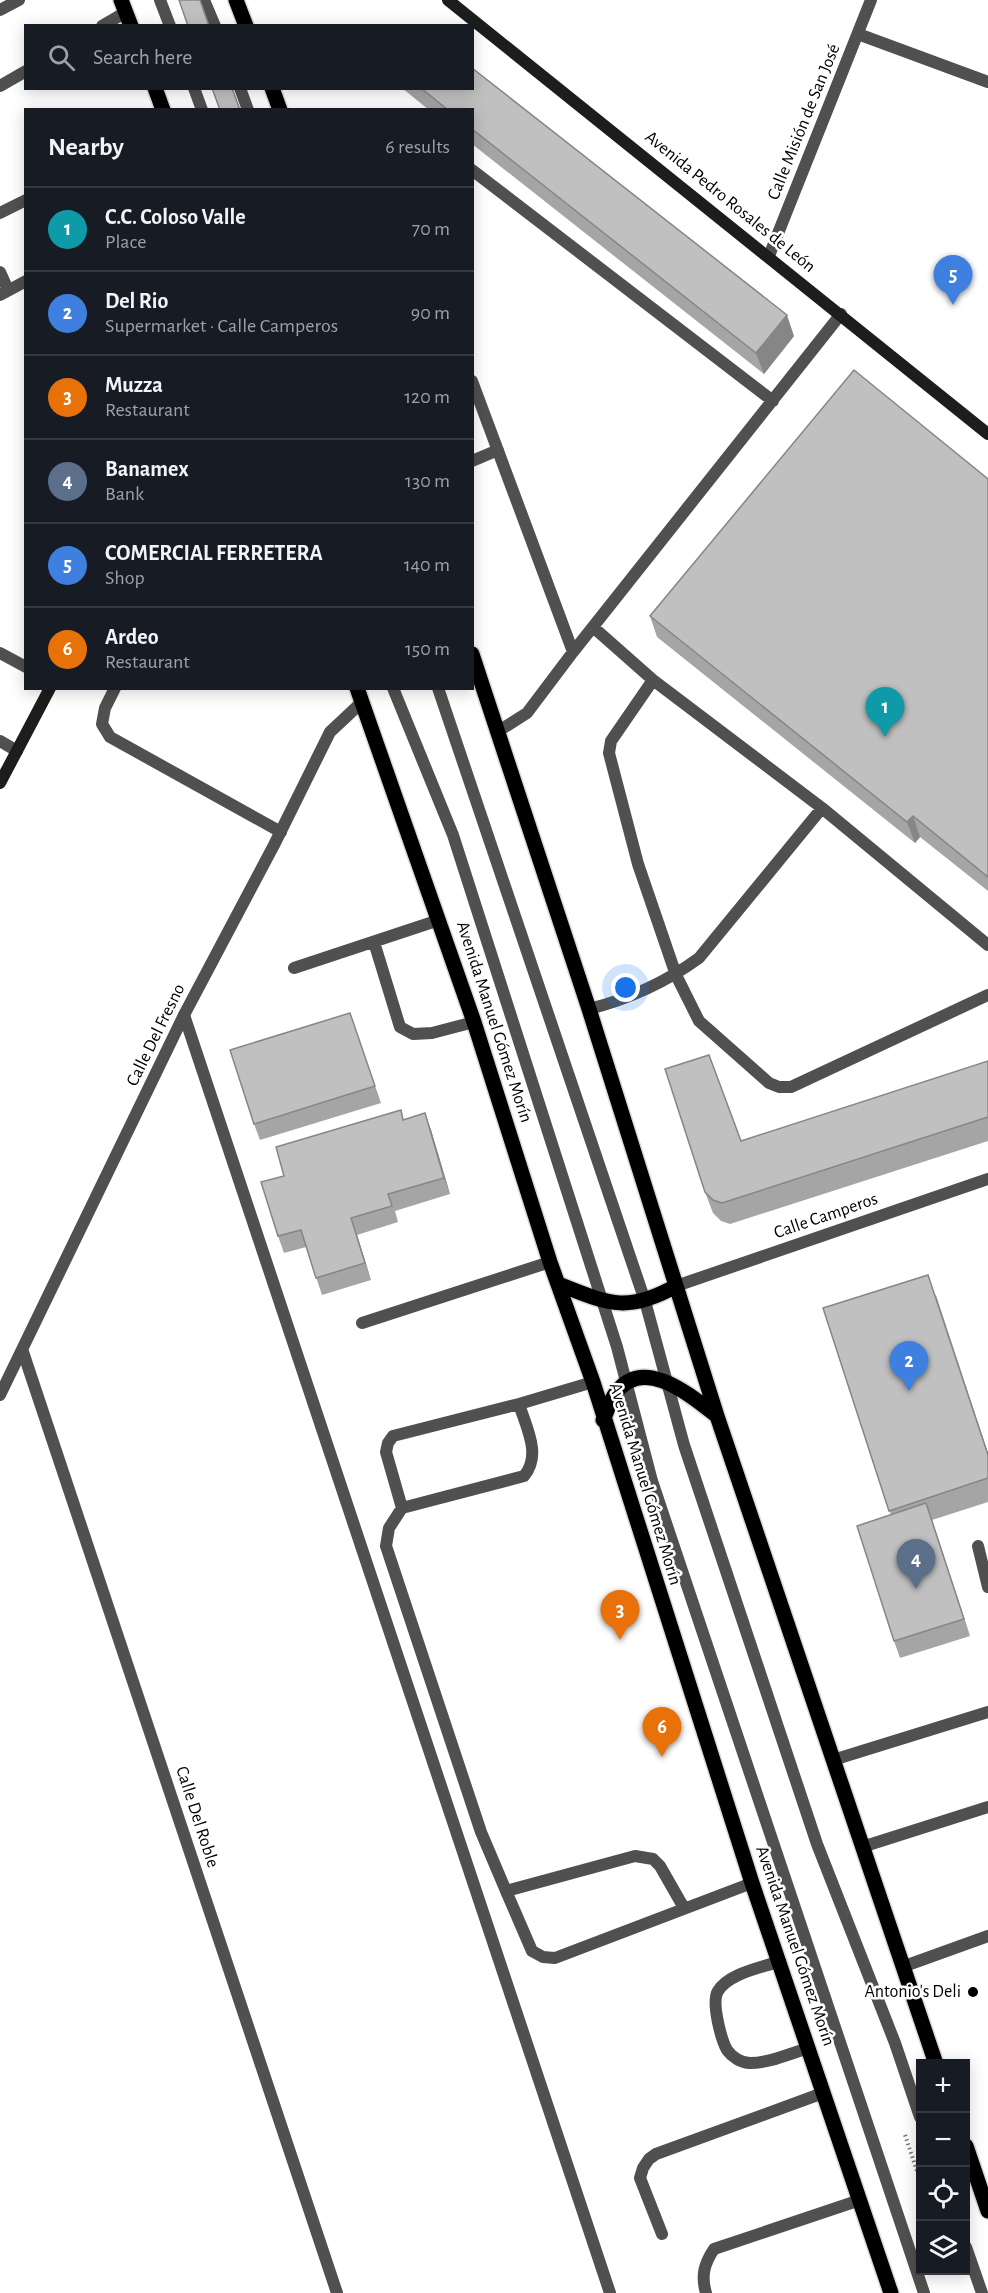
<!DOCTYPE html>
<html lang="en">
<head>
<meta charset="utf-8">
<style>
	body { margin:0; font-family:"Alegreya Sans",sans-serif; background:#242831; color:#f1f3f6 }
	.controls { position:absolute; right:18px; bottom:18px; display:grid; overflow:hidden; border-radius:0px; box-shadow:0 3px 15px #0003 }
	.controls button { width:54px; height:54px; display:grid; place-items:center; padding:0; border:0; border-bottom:2px solid #363941; background:#171b24; color:#f1f3f6; font:30px sans-serif }
	.you { position:absolute; left:626px; top:988px; width:21px; height:21px; margin:-15px; border:4px solid #fff; border-radius:50%; background:#1a73e8; box-shadow:0 0 0 9px #1a73e833 }
	.badge { display:grid; place-items:center; width:39px; height:39px; border-radius:50%; background:#0b8043; color:#fff; font-size:20px; font-weight:700 }
	.pin { position:absolute; translate:-50% -50px; filter:drop-shadow(0 2px 3px #0008) }
	.pin::after { content:''; position:absolute; top:32px; width:21px; height:18px; background:inherit; clip-path:polygon(0 0,100% 0,50% 100%) }
	.list { margin:0; padding:0; list-style:none }
	h2 { display:flex; justify-content:space-between; align-items:center; height:78px; margin:0; padding:0 24px; font-size:26px }
	h2 small { font-size:20px; font-weight:400; color:#9ea1a6 }
	.list li { display:grid; grid-template-columns:39px 1fr auto; gap:18px; align-items:center; box-sizing:border-box; height:84px; padding:0 24px; border-top:2px solid #363941 }
	.list b { display:block; font-size:22px; white-space:nowrap }
	.list p { margin:0; font-size:20px; white-space:nowrap; color:#9ea1a6 }
	.list em { font-size:20px; font-style:normal; color:#9ea1a6 }
	.icon { flex:none; width:33px; height:33px; fill:none; stroke:currentColor; stroke-width:2; stroke-linecap:round; stroke-linejoin:round }
	.map { position:relative; flex:none; width:988px; height:2293px; overflow:hidden }
	.search { position:absolute; background:#171b24; box-shadow:0 3px 15px #0003; left:24px; top:24px; width:450px; height:66px; display:flex; align-items:center; gap:15px; box-sizing:border-box; padding:0 21px; border-radius:0px; color:#9ea1a6; font-size:22px }
	.panel { position:absolute; background:#171b24; box-shadow:0 3px 15px #0003; left:24px; top:108px; width:450px; height:582px; border-radius:0px }
	.map>svg:first-child { display:block }
	.lines { fill:none; stroke-linecap:round; stroke-linejoin:round }
	.primary-casing { stroke:#dbdbdb; stroke-width:18 }
	.path { stroke:#727272; stroke-width:4; stroke-dasharray:1.5 3; stroke-linecap:butt }
	.lane { stroke:#505050; stroke-width:12 }
	.street { stroke:#505050; stroke-width:12 }
	.secondary { stroke:#1d1d1d; stroke-width:12 }
	.primary { stroke:#000; stroke-width:15 }
	.wall { fill:#a5a5a5 }
	.shaded-wall { fill:#868686 }
	.building { fill:#c0c0c0; stroke:#868686; stroke-width:1.5 }
	.poi-dot { fill:#000; stroke:#fff; stroke-width:2 }
	.labels { text-anchor:middle; dominant-baseline:central; stroke-width:5; stroke-linejoin:round; paint-order:stroke }
	.street-label { font-size:18px; fill:#000; stroke:#fff }
	.poi-label { font-size:18px; fill:#000; stroke:#fff; text-anchor:end }
</style>
</head>
<body>
<div class="map">
<svg width="988" height="2293" viewBox="0 0 988 2293">
	<rect width="100%" height="100%" fill="#fff"/>
	<g class="lines">
		<g class="primary-casing">
			<path id="primary" d="M 121,0 L 131,26
				M 236,0 L 246,26
				M 155,88 L 163,110
				M 272,88 L 280,110
				M 472,654 L 589,1009 L 717,1416 L 936,2064
				M 357,688 L 474,1022 L 550,1262 L 593,1382 L 752,1883 L 891,2293
				M 558,1284 C 607,1303 626,1314 676,1286
				M 603,1420 C 607,1412 610,1401 615,1394 C 643,1354 691,1396 717,1416
				M 966,2146 L 988,2211"/>
		</g>
		<path class="path" d="M 905,2135 L 920,2180"/>
		<path class="lane" d="M 160,0 L 170,26
			M 204,0 L 215,26
			M 0,10 L 19,0
			M 102,26 L 126,12
			M 858,34 L 988,82
			M 0,86 L 26,71
			M 194,88 L 202,110
			M 240,88 L 248,110
			M 472,170 L 773,401
			M 0,213 L 26,200
			M 0,272 L 8,290
			M 0,295 L 26,281
			M 472,381 L 573,652
			M 472,461 L 498,450
			M 593,627 L 653,680 L 822,808 L 988,945
			M 0,653 L 26,667
			M 653,680 L 611,741 L 609,753 L 638,864 L 676,975 L 699,1021 L 769,1083 L 779,1087 L 791,1087 L 988,995
			M 115,688 L 105,708 L 102,724 L 110,737 L 281,832
			M 393,688 L 453,835 L 617,1347 L 652,1481 L 924,2293
			M 438,688 L 645,1301 L 684,1445 L 817,1844 L 895,2043 L 920,2117
			M 497,732 L 527,713 L 573,652 L 841,314
			M 0,741 L 17,751
			M 374,942 L 400,1027 L 413,1034 L 432,1033 L 474,1022
			M 294,968 L 439,920
			M 589,1009 C 629,999 666,982 699,958 L 822,808
			M 184,1015 L 610,2293
			M 362,1323 L 550,1262
			M 402,1508 L 386,1452 L 388,1443 L 393,1436 L 519,1404 L 593,1382
			M 978,1546 L 988,1587
			M 833,1760 L 988,1712
			M 862,1847 L 988,1807
			M 506,1891 L 481,1832 L 386,1546 L 389,1528 L 402,1508 L 524,1476 C 542,1455 526,1427 519,1404
			M 684,1908 L 660,1866 L 653,1859 L 635,1856 L 506,1891 L 532,1951 L 543,1957 L 555,1958 L 752,1883
			M 780,1961 C 761,1968 729,1973 718,1991 C 711,2002 721,2039 727,2050 C 732,2057 741,2063 750,2063 C 770,2063 791,2053 809,2048
			M 902,1967 L 988,1936
			M 662,2234 L 640,2178 L 643,2168 L 649,2159 L 656,2154 L 823,2093
			M 966,2247 L 982,2293
			M 706,2293 C 701,2276 704,2264 714,2249 L 860,2200"/>
		<path class="street" d="M 769,256 L 871,0
			M 676,1286 L 988,1179
			M 23,1352 L 337,2293
			M 0,1395 L 184,1015 L 274,845 L 330,732 L 362,702"/>
		<path class="secondary" d="M 448,0 L 988,434
			M 0,783 L 50,688"/>
		<use href="#primary" class="primary"/>
	</g>
	<path class="wall" d="M 402,88 L 472,88 L 794,336 L 764,374 L 472,144 L 472,110 L 429,110 Z
		M 988,479 L 988,891 L 920,837 L 915,843 L 657,637 L 650,616 Z
		M 350,1013 L 381,1103 L 260,1140 L 254,1124 Z
		M 988,1061 L 988,1141 L 730,1224 L 721,1221 L 713,1213 L 705,1192 Z
		M 404,1120 L 431,1130 L 450,1194 L 395,1211 L 398,1222 L 357,1235 L 371,1280 L 322,1295 L 306,1247 L 284,1253 L 278,1236 L 284,1176 Z
		M 936,1295 L 988,1453 L 988,1502 L 932,1520 L 970,1636 L 900,1658 L 894,1641 L 891,1515 L 823,1308 Z"/>
	<path class="shaded-wall" d="M 787,315 L 794,336 L 764,374 L 756,353 Z
		M 913,816 L 920,837 L 915,843 L 907,822 Z
		M 425,1113 L 431,1130 L 450,1194 L 444,1178 Z
		M 351,1218 L 357,1235 L 371,1280 L 365,1263 Z
		M 928,1275 L 988,1453 L 988,1455 Z
		M 926,1503 L 932,1520 L 970,1636 L 964,1619 Z"/>
	<path class="building" d="M 179,0 L 200,0 L 209,26 L 188,26 Z
		M 472,68 L 787,315 L 756,353 L 472,129 L 472,110 L 448,110 L 421,88 L 472,88 Z
		M 212,88 L 232,88 L 240,110 L 220,110 Z
		M 854,370 L 988,479 L 988,877 L 913,816 L 907,822 L 650,616 Z
		M 350,1013 L 375,1086 L 254,1124 L 230,1050 Z
		M 709,1055 L 741,1141 L 988,1061 L 988,1117 L 722,1203 L 713,1200 L 705,1192 L 665,1069 Z
		M 401,1110 L 403,1120 L 425,1113 L 444,1178 L 388,1194 L 392,1206 L 351,1218 L 365,1263 L 316,1278 L 301,1230 L 278,1236 L 261,1182 L 284,1176 L 276,1147 Z
		M 928,1275 L 988,1455 L 988,1478 L 889,1511 L 823,1308 Z
		M 926,1503 L 964,1619 L 894,1641 L 857,1526 Z"/>
	<circle class="poi-dot" cx="973" cy="1992" r="6"/>
	<g class="labels">
		<g class="street-label">
			<text transform="translate(804 122) rotate(-68)">Calle Misión de San José</text>
			<text transform="translate(730 202) rotate(39)">Avenida Pedro Rosales de León</text>
			<text transform="translate(494 1022) rotate(72)">Avenida Manuel Gómez Morín</text>
			<text transform="translate(156 1035) rotate(-64)">Calle Del Fresno</text>
			<text transform="translate(826 1216) rotate(-19)">Calle Camperos</text>
			<text transform="translate(645 1484) rotate(73)">Avenida Manuel Gómez Morín</text>
			<text transform="translate(197 1817) rotate(72)">Calle Del Roble</text>
			<text transform="translate(795 1946) rotate(71)">Avenida Manuel Gómez Morín</text>
		</g>
		<g class="poi-label">
			<text x="961" y="1992">Antonio's Deli</text>
		</g>
	</g>
</svg>
<div class="controls">
<button>+</button>
<button>−</button>
<button><svg class="icon" aria-label="locate" viewBox="0 0 24 24"><circle cx="12" cy="12" r="6"/><path d="M12 2v4M12 18v4M2 12h4M18 12h4"/></svg></button>
<button><svg class="icon" aria-label="layers" viewBox="0 0 24 24"><path d="M12 4l9 5-9 5-9-5zM3 14l9 5 9-5"/></svg></button>
</div>
<div class="you"></div>
<div class="pin badge" style="left:885px;top:737px;background:#0f9aa8">1</div>
<div class="pin badge" style="left:909px;top:1391px;background:#3f7fe0">2</div>
<div class="pin badge" style="left:620px;top:1640px;background:#e8710a">3</div>
<div class="pin badge" style="left:916px;top:1589px;background:#5c6f8a">4</div>
<div class="pin badge" style="left:953px;top:305px;background:#3f7fe0">5</div>
<div class="pin badge" style="left:662px;top:1757px;background:#e8710a">6</div>
<div class="search"><svg class="icon" aria-label="search" viewBox="0 0 24 24"><circle cx="10" cy="10" r="6"/><path d="M15 15l6 6"/></svg>Search here</div>
<section class="panel">
<h2>Nearby<small>6 results</small></h2>
<ul class="list">
<li><span class="badge" style="background:#0f9aa8">1</span><div><b>C.C. Coloso Valle</b><p>Place</p></div><em>70 m</em></li>
<li><span class="badge" style="background:#3f7fe0">2</span><div><b>Del Rio</b><p>Supermarket · Calle Camperos</p></div><em>90 m</em></li>
<li><span class="badge" style="background:#e8710a">3</span><div><b>Muzza</b><p>Restaurant</p></div><em>120 m</em></li>
<li><span class="badge" style="background:#5c6f8a">4</span><div><b>Banamex</b><p>Bank</p></div><em>130 m</em></li>
<li><span class="badge" style="background:#3f7fe0">5</span><div><b>COMERCIAL FERRETERA</b><p>Shop</p></div><em>140 m</em></li>
<li><span class="badge" style="background:#e8710a">6</span><div><b>Ardeo</b><p>Restaurant</p></div><em>150 m</em></li>
</ul>
</section>
</div>
</body>
</html>
